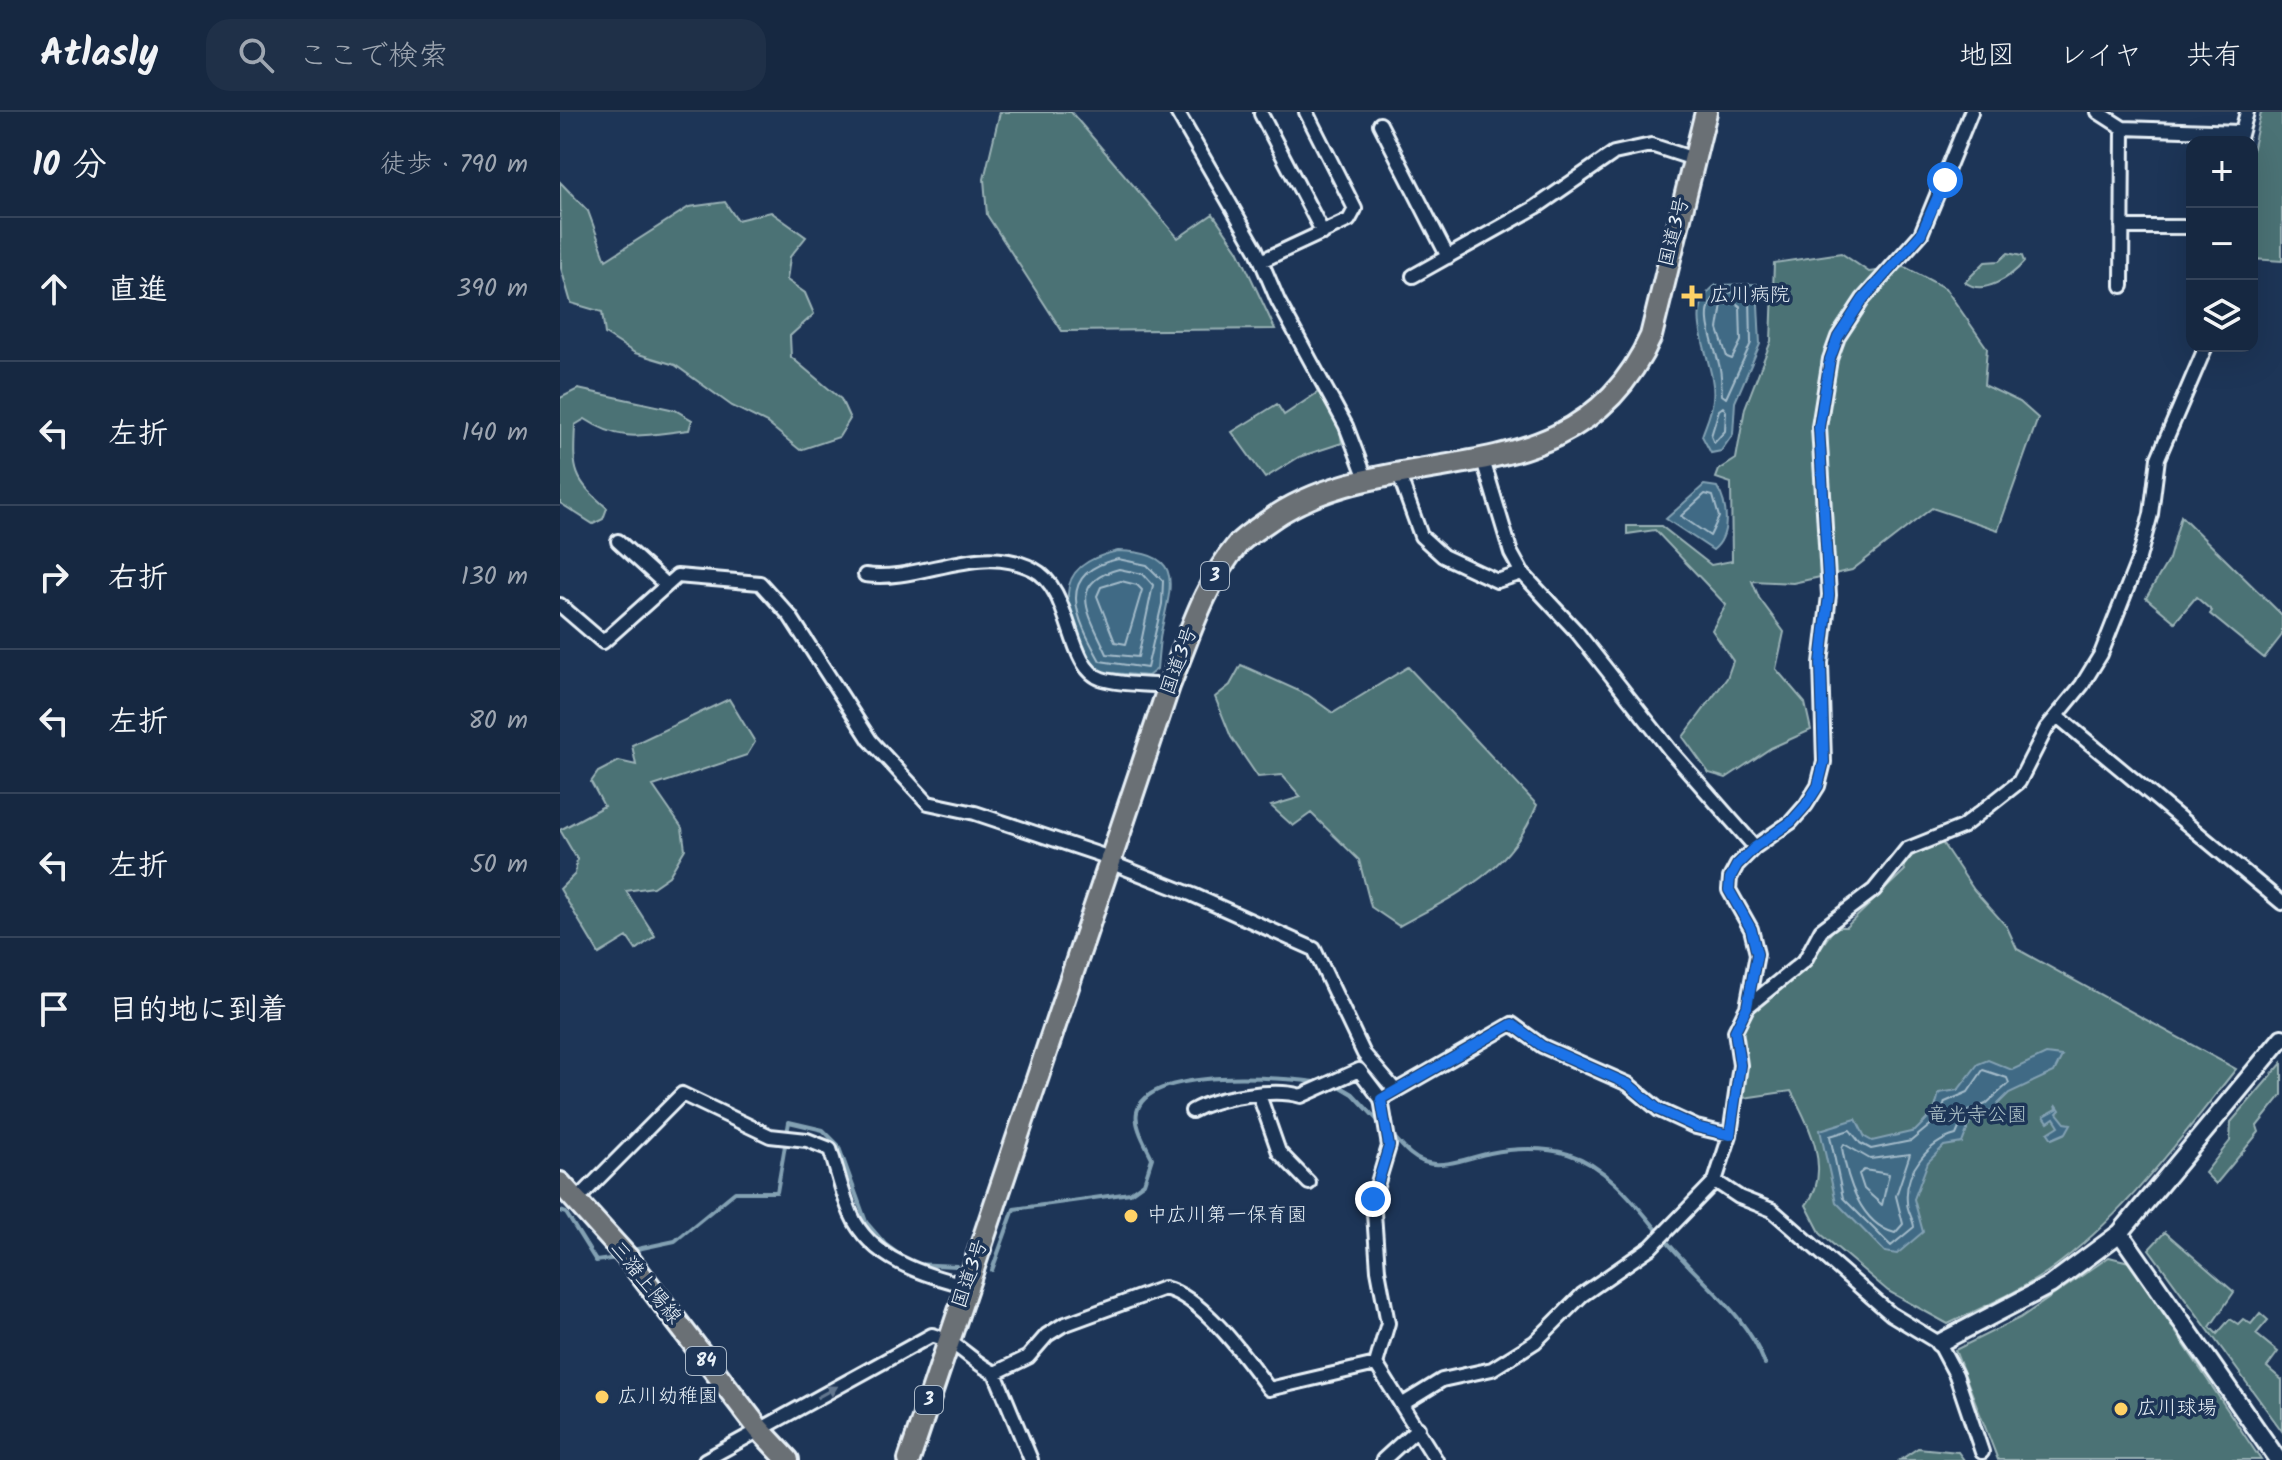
<!DOCTYPE html>
<html lang="ja">
<head>
<meta charset="utf-8">
<style>
	body { margin:0; font-family:Kalam,"Klee One",sans-serif; background:#1f3048; color:#f1f3f6 }
	.controls { position:absolute; right:24px; top:24px; display:grid; overflow:hidden; border-radius:16px; box-shadow:0 8px 32px #0002 }
	.controls button { width:72px; height:72px; display:grid; place-items:center; padding:0; border:0; border-bottom:2px solid #35445a; background:#162841; color:#f1f3f6; font:40px sans-serif }
	.stop { position:absolute; width:24px; height:24px; margin:-18px; border:6px solid #1a73e8; border-radius:50%; background:#fff }
	.stop.end { background:#1a73e8; border-color:#fff; box-shadow:0 2px 8px #0008 }
	.list { margin:0; padding:0; list-style:none }
	h2 { display:flex; justify-content:space-between; align-items:center; height:104px; margin:0; padding:0 32px; font-size:34px }
	h2 small { font-size:26px; font-weight:400; color:#9ea6b1 }
	.list li { display:grid; grid-template-columns:52px 1fr auto; gap:24px; align-items:center; box-sizing:border-box; height:144px; padding:0 32px; border-top:2px solid #35445a }
	.list b { display:block; font-size:30px; white-space:nowrap }
	.list em { font-size:26px; font-style:normal; color:#9ea6b1 }
	.icon { flex:none; width:44px; height:44px; fill:none; stroke:currentColor; stroke-width:2; stroke-linecap:round; stroke-linejoin:round }
	.map { position:relative; flex:none; width:1722px; height:1348px; overflow:hidden }
	header { display:flex; align-items:center; gap:48px; box-sizing:border-box; height:112px; padding:0 40px; background:#162841; border-bottom:2px solid #35445a }
	header strong { font-size:38px }
	nav { display:flex; gap:44px; margin-inline-start:auto; font-size:28px }
	.search { width:560px; height:72px; background:#1f3048; display:flex; align-items:center; gap:20px; box-sizing:border-box; padding:0 28px; border-radius:24px; color:#9ea6b1; font-size:30px }
	main { display:flex }
	aside { flex:1; background:#162841 }
	.map>svg:first-child { display:block }
	.green { fill:#4c7275; stroke:#9ab2b6; stroke-width:2 }
	.water { fill:#3f6b85; stroke:#83a1b3; stroke-width:2 }
	.lines { fill:none; stroke-linecap:round; stroke-linejoin:round }
	.shore { stroke:#a4bbca; stroke-width:2 }
	.stream { stroke:#83a1b3; stroke-width:4 }
	.minor-casing { stroke:#e8f1f8; stroke-width:18 }
	.tertiary-casing { stroke:#e8f1f8; stroke-width:22 }
	.primary-casing { stroke:#e8f1f8; stroke-width:26 }
	.trunk-casing { stroke:#e8f1f8; stroke-width:26 }
	.minor { stroke:#1d3557; stroke-width:12 }
	.tertiary { stroke:#1d3557; stroke-width:16 }
	.primary { stroke:#6b6f75; stroke-width:20 }
	.trunk { stroke:#6b6f75; stroke-width:20 }
	.oneway { fill:#64778f }
	.route { stroke:#1a73e8; stroke-width:10 }
	.poi-dot { fill:#ffd166; stroke:#1d3557; stroke-width:3 }
	.labels { text-anchor:middle; dominant-baseline:central; stroke-width:7; stroke-linejoin:round; paint-order:stroke }
	.shield { fill:#1d3557; stroke:#abb9c8; stroke-width:2 }
	.shield-label { font-size:18px; font-weight:bold; fill:#e8f1f8 }
	.street-label { font-size:20px; fill:#e8f1f8; stroke:#1d3557 }
	.poi-label { font-size:20px; fill:#e8f1f8; stroke:#1d3557; text-anchor:start }
	.park-label { font-size:20px; fill:#b1c5ca; stroke:#1d3557 }
</style>
</head>
<body>
<header>
<strong>Atlasly</strong>
<div class="search"><svg class="icon" aria-label="search" viewBox="0 0 24 24"><circle cx="10" cy="10" r="6"/><path d="M15 15l6 6"/></svg>ここで検索</div>
<nav><a>地図</a><a>レイヤ</a><a>共有</a></nav>
</header>
<main>
<aside>
<h2>10 分<small>徒歩 · 790 m</small></h2>
<ul class="list">
<li><svg class="icon" aria-label="ahead" viewBox="0 0 24 24"><path d="M12 20V5M6 11l6-6 6 6"/></svg><div><b>直進</b></div><em>390 m</em></li>
<li><svg class="icon" aria-label="left" viewBox="0 0 24 24"><path d="M17 20v-9H6M10 6l-5 5 5 5"/></svg><div><b>左折</b></div><em>140 m</em></li>
<li><svg class="icon" aria-label="right" viewBox="0 0 24 24"><path d="M7 20v-9h11M14 6l5 5-5 5"/></svg><div><b>右折</b></div><em>130 m</em></li>
<li><svg class="icon" aria-label="left" viewBox="0 0 24 24"><path d="M17 20v-9H6M10 6l-5 5 5 5"/></svg><div><b>左折</b></div><em>80 m</em></li>
<li><svg class="icon" aria-label="left" viewBox="0 0 24 24"><path d="M17 20v-9H6M10 6l-5 5 5 5"/></svg><div><b>左折</b></div><em>50 m</em></li>
<li><svg class="icon" aria-label="arrive" viewBox="0 0 24 24"><path d="M6 21V4h12l-3 4 3 4H6"/></svg><div><b>目的地に到着</b></div></li>
</ul>
</aside>
<div class="map">
<svg width="1722" height="1348" viewBox="0 0 1722 1348">
	<rect width="100%" height="100%" fill="#1d3557"/>
	<filter id="ink" filterUnits="userSpaceOnUse"><feTurbulence type="fractalNoise" baseFrequency=".0125" numOctaves="2"/><feDisplacementMap in="SourceGraphic" scale="16" xChannelSelector="R" yChannelSelector="G"/><feConvolveMatrix kernelMatrix="1 2 1 2 8 2 1 2 1" color-interpolation-filters="sRGB"/></filter>
	<g filter="url(#ink)">
		<path class="green" d="M 440,0 L 511,0 L 618,126 L 653,102 L 678,138 L 715,217 L 502,219 L 427,103 L 424,67 Z
			M 1701,0 L 1722,0 L 1722,149 L 1692,147 L 1692,39 Z
			M 0,70 L 28,99 L 46,148 L 129,95 L 165,90 L 177,108 L 211,100 L 246,125 L 230,145 L 227,168 L 245,181 L 254,202 L 230,224 L 231,245 L 281,287 L 290,307 L 279,325 L 240,338 L 207,311 L 172,294 L 115,253 L 75,241 L 45,222 L 42,200 L 11,191 L 1,156 Z
			M 1281,141 L 1309,160 L 1345,155 L 1385,176 L 1427,236 L 1424,273 L 1460,290 L 1478,306 L 1438,418 L 1372,396 L 1292,458 L 1233,471 L 1192,469 L 1199,486 L 1224,520 L 1216,557 L 1245,591 L 1251,618 L 1211,636 L 1166,666 L 1149,661 L 1123,625 L 1167,566 L 1173,549 L 1152,518 L 1166,493 L 1095,418 L 1067,422 L 1067,414 L 1101,414 L 1151,453 L 1172,449 L 1171,371 L 1156,366 L 1159,358 L 1176,347 L 1185,296 L 1211,229 L 1214,151 Z
			M 1448,141 L 1462,144 L 1464,150 C 1452,164 1423,185 1405,170 L 1425,150 L 1439,149 Z
			M 18,277 L 115,298 L 132,308 L 129,318 C 85,323 63,332 25,307 L 15,313 C 13,359 12,366 47,396 L 43,407 L 33,412 L 0,391 L 0,286 Z
			M 760,279 L 779,312 L 782,331 L 739,345 L 705,366 L 672,320 L 717,292 L 724,303 Z
			M 1621,404 L 1722,503 L 1722,523 L 1704,546 L 1650,502 L 1652,499 L 1636,485 L 1615,510 L 1586,486 L 1609,447 Z
			M 681,553 L 748,583 L 773,601 L 848,555 L 977,693 C 950,760 899,781 839,814 L 811,795 L 799,748 L 751,701 L 733,714 L 711,694 L 741,685 L 722,663 L 698,665 L 671,625 L 655,585 L 670,573 Z
			M 169,587 L 195,630 L 187,643 L 93,674 L 122,716 L 125,737 L 109,764 L 93,775 L 66,779 L 95,824 L 76,838 L 67,825 L 39,842 L 0,777 L 15,762 L 17,747 L 0,718 L 44,694 L 31,670 L 38,660 L 59,649 L 76,653 L 72,633 Z
			M 1381,729 L 1414,778 L 1447,815 L 1457,837 L 1676,957 C 1619,1028 1565,1104 1490,1158 C 1459,1180 1422,1195 1388,1212 L 1328,1179 L 1261,1122 L 1246,1093 C 1273,1060 1249,1012 1231,979 L 1183,986 L 1186,943 L 1182,923 L 1193,901 L 1246,857 L 1275,815 L 1286,815 L 1345,758 L 1342,752 L 1365,734 Z
			M 1722,951 L 1722,983 L 1697,1014 L 1699,1020 L 1656,1072 L 1645,1061 L 1670,1029 L 1671,1010 Z
			M 1605,1120 L 1674,1180 L 1650,1215 L 1657,1222 L 1670,1207 L 1678,1212 L 1683,1207 L 1691,1212 L 1700,1201 L 1708,1208 L 1696,1222 L 1718,1240 L 1707,1255 L 1722,1268 L 1722,1319 L 1589,1137 Z
			M 1549,1145 L 1569,1150 L 1701,1348 L 1438,1348 L 1395,1238 L 1460,1206 Z
			M 1358,1336 L 1398,1340 L 1404,1348 L 1340,1348 Z"/>
		<path class="water" d="M 1197,172 L 1200,232 L 1175,290 L 1173,322 L 1161,339 L 1151,341 L 1142,324 C 1146,312 1152,300 1153,287 C 1158,251 1118,200 1156,173 Z
			M 1144,373 L 1157,375 C 1168,393 1171,424 1153,438 L 1106,407 Z
			M 558,439 C 626,440 611,474 601,520 C 599,532 598,545 597,557 L 588,564 L 541,560 L 533,554 C 508,502 483,455 558,439 Z
			M 1486,942 L 1502,944 L 1494,960 L 1449,981 L 1431,999 L 1412,1006 L 1402,1031 L 1384,1034 L 1368,1050 L 1354,1087 L 1363,1120 L 1337,1142 L 1325,1140 L 1276,1090 L 1260,1018 L 1296,1007 L 1305,1025 L 1312,1029 L 1355,1019 L 1374,1000 L 1379,981 L 1398,978 L 1418,952 L 1428,948 L 1452,958 Z
			M 1496,992 L 1500,998 L 1497,1001 L 1505,1011 L 1511,1012 L 1506,1021 L 1492,1027 L 1488,1021 L 1499,1014 L 1494,1006 L 1488,1010 L 1484,1004 L 1497,997 Z"/>
		<g class="lines">
			<path class="shore" d="M 1160,181 L 1186,180 L 1190,184 L 1191,231 L 1166,286 L 1162,283 C 1161,273 1162,262 1159,252 C 1154,232 1136,195 1160,181 Z
				M 1162,192 L 1176,191 L 1180,194 L 1181,229 L 1172,247 L 1167,245 L 1158,217 Z
				M 1163,295 L 1166,299 L 1165,319 L 1154,331 L 1151,324 L 1159,298 Z
				M 1145,382 L 1153,384 L 1159,405 L 1150,424 L 1121,404 Z
				M 558,447 L 587,453 L 603,469 L 602,492 L 587,556 L 540,549 C 516,506 494,461 558,447 Z
				M 559,457 L 583,462 L 593,473 L 578,545 L 547,542 C 530,504 505,471 559,457 Z
				M 561,469 L 577,473 L 582,478 L 566,532 L 555,530 L 537,484 L 541,475 Z
				M 1423,958 L 1447,966 L 1449,971 L 1426,992 L 1406,1000 L 1396,1023 C 1369,1030 1344,1059 1347,1090 C 1347,1099 1353,1106 1354,1115 L 1331,1134 L 1283,1086 L 1270,1024 L 1290,1018 L 1300,1031 L 1311,1037 L 1351,1029 L 1380,1005 L 1385,990 L 1408,980 Z
				M 1284,1032 L 1310,1047 L 1350,1042 L 1336,1084 L 1343,1112 L 1335,1121 C 1300,1112 1287,1067 1282,1036 Z
				M 1304,1058 L 1329,1062 L 1322,1093 L 1304,1077 L 1299,1062 Z"/>
			<path class="stream" d="M 776,972 L 793,982 L 820,1011
				M 832,1023 C 842,1033 850,1045 864,1050 C 884,1057 910,1045 930,1041 C 953,1036 985,1035 1008,1042 C 1054,1056 1085,1106 1115,1139 C 1148,1176 1187,1204 1205,1252
				M 0,1099 L 6,1101 L 36,1149 L 57,1146
				M 68,1139 L 115,1129 L 175,1080 L 217,1080 L 229,1010 L 263,1018 L 278,1033 L 306,1110 L 325,1132 L 352,1152 L 397,1154
				M 432,1158 L 454,1097 L 570,1081 L 584,1071 L 592,1046 C 586,1033 574,1014 577,1000 C 588,953 727,966 763,971"/>
			<g class="minor-casing">
				<path id="minor" d="M 617,0 L 696,137 L 718,189 L 786,314 L 807,369
					M 1538,0 L 1563,16 L 1680,20
					M 701,2 L 763,121
					M 820,12 L 888,145
					M 1679,30 L 1687,0
					M 1562,115 L 1632,115
					M 701,149 L 789,108 L 795,97 L 746,0
					M 853,164 L 976,95 L 1054,41 L 1091,33 L 1134,47
					M 1562,174 L 1563,16
					M 923,348 L 951,441 L 962,461 L 1017,520 L 1110,638 L 1195,735
					M 839,363 L 861,424 L 883,444 L 937,469 L 962,461
					M 58,429 L 106,473
					M 305,463 C 360,471 418,429 473,457 C 513,477 506,556 542,567 C 562,573 588,572 609,574
					M 0,493 L 43,530 L 117,464 L 200,471 L 230,504 L 310,628 L 368,691 L 415,701 L 553,747
					M 1497,604 L 1722,791
					M 552,751 L 633,783 L 754,837 L 804,942 L 835,978
					M 1187,895 L 1245,848 L 1261,818 L 1314,778 L 1347,737 L 1402,715 L 1459,670 L 1486,617 L 1522,573 L 1541,542 L 1579,446 L 1591,402 L 1598,346 L 1646,234
					M 699,983 L 719,1040 L 749,1071
					M 821,987 L 952,912 L 982,934 L 1068,972 L 1099,998 L 1136,1015 L 1170,1023
					M 632,999 C 656,985 715,976 741,984 L 799,958 L 821,987 L 829,1034 L 813,1087 L 818,1158 L 828,1211 L 816,1252 L 876,1348
					M 1155,1069 L 1179,1085 L 1212,1098 L 1331,1202 L 1379,1231 L 1396,1263 L 1422,1340
					M 16,1089 L 122,982 L 210,1024 L 247,1028 L 270,1037 C 277,1058 282,1081 291,1102 C 311,1148 363,1162 407,1174
					M 435,1261 L 471,1348
					M 843,1292 L 882,1268 L 932,1257 L 975,1230 L 1022,1183 L 1091,1135 L 1155,1069 L 1170,1023 L 1180,953 L 1175,919 L 1187,895 L 1197,842 L 1191,817 L 1169,778 L 1170,766 L 1177,753 L 1195,735 L 1231,710 L 1246,693 L 1258,674 L 1264,650 L 1261,551 L 1269,483 L 1259,315 L 1270,247 L 1278,225 L 1303,187 L 1361,122 L 1411,0
					M 145,1348 L 372,1223 C 403,1232 409,1249 435,1261 L 468,1245 L 487,1223 L 503,1213 L 604,1176 C 643,1185 686,1246 709,1277 L 816,1252
					M 823,1348 L 858,1316"/>
			</g>
			<g class="tertiary-casing">
				<path id="tertiary" d="M 1560,1121 L 1718,1348
					M 1379,1231 L 1490,1173 L 1560,1121 L 1722,926"/>
			</g>
			<g class="primary-casing">
				<path id="primary" d="M 0,1071 L 68,1146 L 199,1317 L 228,1348"/>
			</g>
			<g class="trunk-casing">
				<path id="trunk" d="M 349,1348 L 609,574 C 629,525 643,474 678,432 C 685,424 697,417 707,410 C 829,321 1014,396 1091,224 L 1146,0"/>
			</g>
			<use href="#minor" class="minor"/>
			<use href="#tertiary" class="tertiary"/>
			<use href="#primary" class="primary"/>
			<use href="#trunk" class="trunk"/>
		</g>
		<defs><path id="oneway-solid" d="M-6-.8H1V-3.2L6.5 0L1 3.2V.8H-6Z" transform="scale(2)"/></defs>
		<use class="oneway" href="#oneway-solid" transform="translate(267 1280) rotate(-29)"/>
	</g>
	<g class="lines" filter="url(#ink)">
		<path class="route" d="M 813,1087 L 829,1034 L 821,987 L 952,912 L 982,934 L 1068,972 L 1099,998 L 1136,1015 L 1170,1023 L 1180,953 L 1175,919 L 1187,895 L 1197,842 L 1191,817 L 1169,778 L 1170,766 L 1177,753 L 1195,735 L 1231,710 L 1246,693 L 1258,674 L 1264,650 L 1261,551 L 1269,483 L 1259,315 L 1270,247 L 1278,225 L 1303,187 L 1361,122 L 1385,68"/>
	</g>
	<g class="poi-dot">
		<path d="M1128 172h8v8h8v8h-8v8h-8v-8h-8v-8h8z"/>
		<circle cx="571" cy="1104" r="8"/>
		<circle cx="42" cy="1285" r="8"/>
		<circle cx="1561" cy="1297" r="8"/>
	</g>
	<g class="labels">
		<g class="shield">
			<rect x="641" y="450" width="28" height="28" rx="6"/>
			<rect x="126" y="1235" width="40" height="28" rx="6"/>
			<rect x="355" y="1274" width="28" height="28" rx="6"/>
		</g>
		<g class="shield-label">
			<text x="655" y="464">3</text>
			<text x="146" y="1249">84</text>
			<text x="369" y="1288">3</text>
		</g>
		<g class="street-label">
			<text transform="translate(1115 120) rotate(-76)">国道3号</text>
			<text transform="translate(620 549) rotate(-70)">国道3号</text>
			<text transform="translate(411 1162) rotate(-71)">国道3号</text>
			<text transform="translate(85 1171) rotate(51)">三潴上陽線</text>
		</g>
		<g class="poi-label">
			<text x="1150" y="184">広川病院</text>
			<text x="587" y="1104">中広川第一保育園</text>
			<text x="58" y="1285">広川幼稚園</text>
			<text x="1577" y="1297">広川球場</text>
		</g>
		<g class="park-label">
			<text x="1417" y="1004">竜光寺公園</text>
		</g>
	</g>
</svg>
<div class="controls">
<button>+</button>
<button>−</button>
<button><svg class="icon" aria-label="layers" viewBox="0 0 24 24"><path d="M12 4l9 5-9 5-9-5zM3 14l9 5 9-5"/></svg></button>
</div>
<div class="stop" style="left:1385px;top:68px"></div>
<div class="stop end" style="left:813px;top:1087px"></div>
</div>
</main>
</body>
</html>
